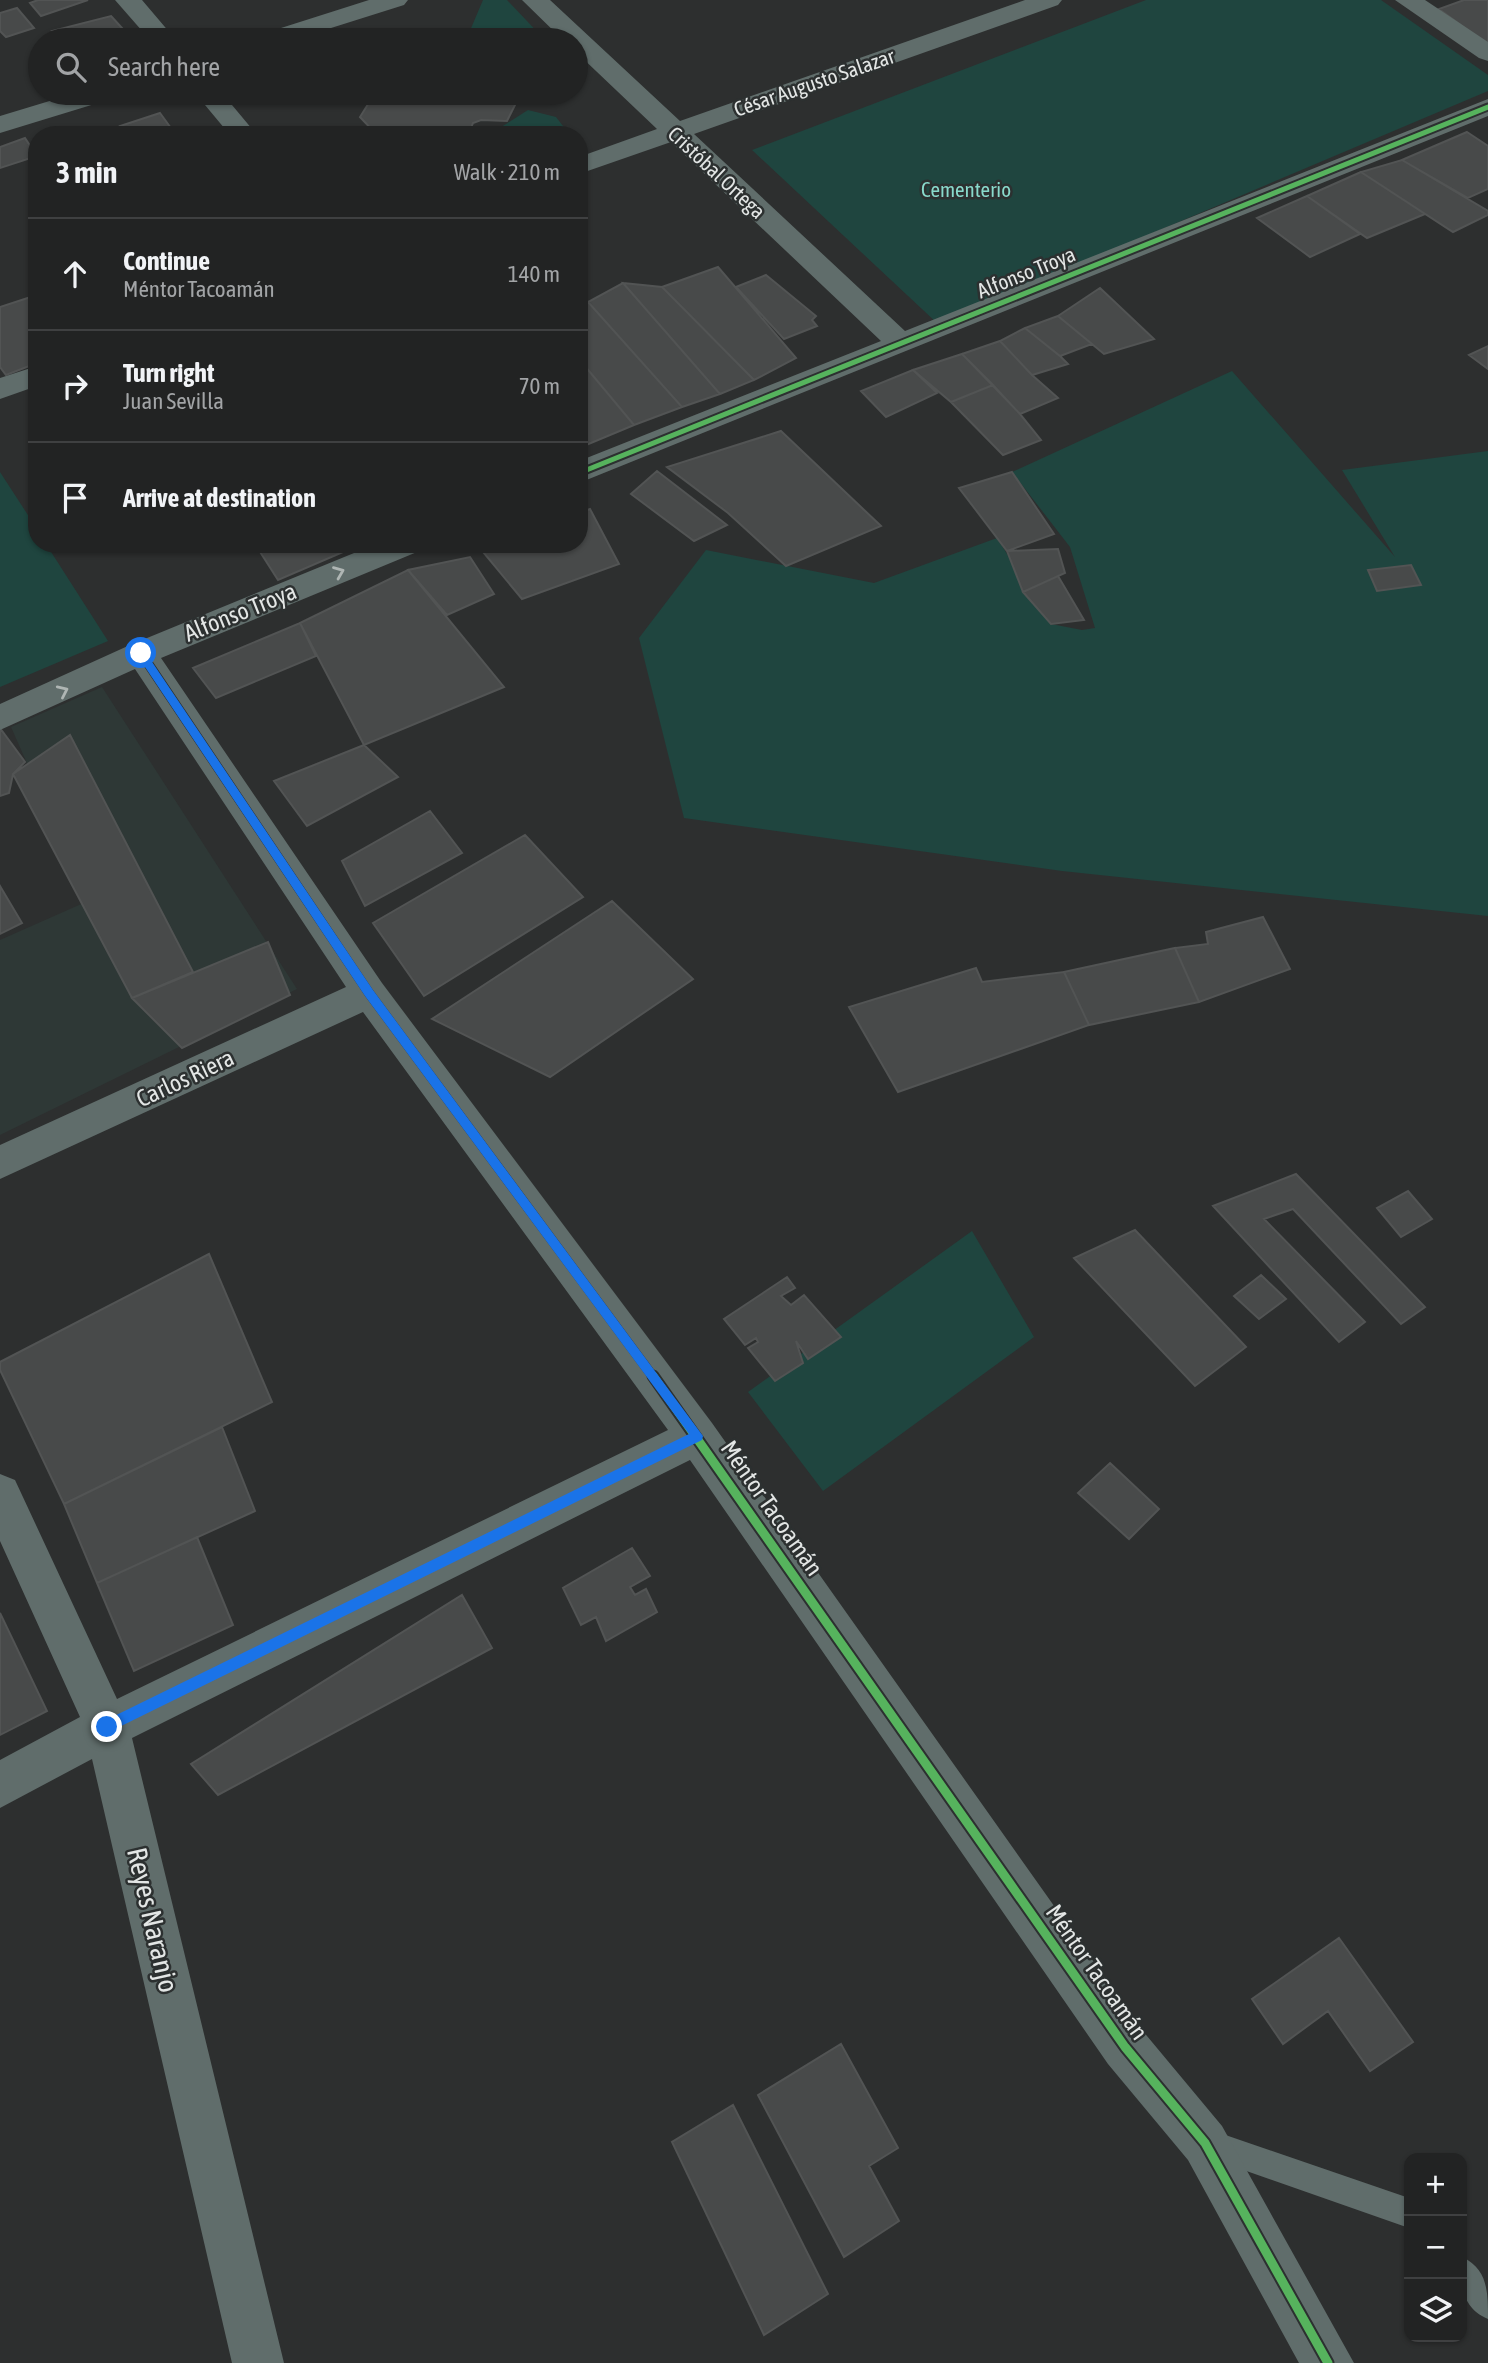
<!DOCTYPE html>
<html lang="en">
<head>
<meta charset="utf-8">
<style>
	body { margin:0; font-family:"Asap Condensed",sans-serif; background:#2a2b2b; color:#f1f3f6 }
	.controls { position:absolute; right:21px; bottom:21px; display:grid; overflow:hidden; border-radius:14px; box-shadow:0 2px 5px #0004 }
	.controls button { width:63px; height:63px; display:grid; place-items:center; padding:0; border:0; border-bottom:2px solid #3f4041; background:#222323; color:#f1f3f6; font:35px sans-serif }
	.stop { position:absolute; width:21px; height:21px; margin:-16px; border:5px solid #1a73e8; border-radius:50%; background:#fff }
	.stop.end { background:#1a73e8; border-color:#fff; box-shadow:0 2px 7px #0008 }
	.list { margin:0; padding:0; list-style:none }
	h2 { display:flex; justify-content:space-between; align-items:center; height:91px; margin:0; padding:0 28px; font-size:30px }
	h2 small { font-size:23px; font-weight:400; color:#a2a4a6 }
	.list li { display:grid; grid-template-columns:46px 1fr auto; gap:21px; align-items:center; box-sizing:border-box; height:112px; padding:0 28px; border-top:2px solid #3f4041 }
	.list b { display:block; font-size:26px; white-space:nowrap }
	.list p { margin:0; font-size:23px; white-space:nowrap; color:#a2a4a6 }
	.list em { font-size:23px; font-style:normal; color:#a2a4a6 }
	.icon { flex:none; width:38px; height:38px; fill:none; stroke:currentColor; stroke-width:2; stroke-linecap:round; stroke-linejoin:round }
	.map { position:relative; flex:none; width:1488px; height:2363px; overflow:hidden }
	.search { position:absolute; background:#222323; box-shadow:0 2px 5px #0004; left:28px; top:28px; width:560px; height:77px; display:flex; align-items:center; gap:18px; box-sizing:border-box; padding:0 24px; border-radius:38px; color:#a2a4a6; font-size:26px }
	.panel { position:absolute; background:#222323; box-shadow:0 2px 5px #0004; left:28px; top:126px; width:560px; height:427px; border-radius:28px }
	.map>svg:first-child { display:block }
	.built { fill:#2e3836 }
	.green { fill:#1f453f }
	.building { fill:#484a4a; stroke:#525454; stroke-width:2 }
	.lines { fill:none; stroke-linecap:round; stroke-linejoin:round }
	.lane { fill:#606d6b; fill-rule:evenodd }
	.street { fill:#606d6b; fill-rule:evenodd }
	.cycleway-far2-casing { stroke:#2c3030; stroke-width:9 }
	.cycleway-far1-casing { stroke:#2c3030; stroke-width:10 }
	.cycleway-casing { stroke:#2c3030; stroke-width:13 }
	.cycleway-far2 { stroke:#56b35d; stroke-width:5 }
	.cycleway-far1 { stroke:#56b35d; stroke-width:6 }
	.cycleway { stroke:#56b35d; stroke-width:9 }
	.oneway { stroke:#afb6b4 }
	.route { fill:#1a73e8 }
	.labels { text-anchor:middle; dominant-baseline:central; stroke-width:5; stroke-linejoin:round; paint-order:stroke }
	.far-street-label { font-size:21px; fill:#e3e6e5; stroke:#2c3030 }
	.far-park-label { font-size:21px; fill:#89dacc; stroke:#2c3030 }
	.street-label { font-size:24px; fill:#e3e6e5; stroke:#2c3030 }
	.near-street-label { font-size:28px; fill:#e3e6e5; stroke:#2c3030 }
</style>
</head>
<body>
<div class="map">
<svg width="1488" height="2363" viewBox="0 0 1488 2363">
	<rect width="100%" height="100%" fill="#2d2f2f"/>
	<path class="built" d="M 102,687 L 297,989 L 0,1135 L 0,940 L 88,901 L 11,727 Z"/>
	<path class="green" d="M 483,0 L 507,0 L 545,40 L 466,40 Z
		M 1146,0 L 1381,0 L 1488,75 L 1488,91 L 938,324 L 752,150 Z
		M 528,110 L 556,117 L 570,135 L 501,135 L 498,129 Z
		M 1232,371 L 1395,557 L 1342,470 L 1488,451 L 1488,916 L 1062,871 L 684,818 L 639,638 L 706,550 L 874,583 L 997,538 L 1051,624 L 1082,630 L 1095,628 L 1070,547 L 1012,472 Z
		M 0,472 L 37,529 L 37,544 L 46,544 L 108,641 L 0,687 Z
		M 972,1231 L 1034,1337 L 823,1491 L 748,1392 Z"/>
	<path class="building" d="M 38,0 L 88,0 L 41,16 L 30,3 Z
		M 1464,0 L 1488,0 L 1488,45 L 1439,9 Z
		M 17,8 L 34,28 L 6,37 L 0,31 L 0,13 Z
		M 111,16 L 133,40 L 59,40 L 52,31 Z
		M 375,93 L 521,93 L 507,121 L 481,120 L 473,123 L 468,135 L 377,135 L 360,117 Z
		M 160,113 L 176,135 L 126,135 L 120,126 Z
		M 1467,132 L 1488,146 L 1488,189 L 1468,198 L 1402,160 Z
		M 25,138 L 37,156 L 0,168 L 0,147 Z
		M 1402,160 L 1488,211 L 1488,215 L 1453,232 L 1361,172 Z
		M 1361,172 L 1425,214 L 1367,238 L 1307,196 Z
		M 1307,196 L 1360,234 L 1310,257 L 1257,218 Z
		M 718,267 L 796,358 L 754,380 L 662,287 Z
		M 766,275 L 816,316 L 812,320 L 817,326 L 784,339 L 736,287 Z
		M 623,283 L 720,394 L 682,407 L 588,302 Z
		M 623,283 L 662,287 L 754,380 L 720,394 Z
		M 1100,288 L 1154,339 L 1104,354 L 1058,316 Z
		M 37,295 L 37,363 L 6,375 L 0,367 L 0,307 Z
		M 588,302 L 682,407 L 634,425 L 579,359 L 579,308 Z
		M 1058,316 L 1092,344 L 1060,356 L 1025,328 Z
		M 1025,328 L 1060,356 L 1068,364 L 1032,375 L 1000,341 Z
		M 1000,341 L 1032,375 L 1058,398 L 1020,414 L 962,354 Z
		M 1488,346 L 1488,369 L 1469,355 Z
		M 962,354 L 993,385 L 951,402 L 913,370 Z
		M 579,359 L 634,425 L 579,448 Z
		M 913,370 L 937,393 L 886,417 L 861,391 Z
		M 993,385 L 1020,414 L 1041,440 L 1003,455 L 951,402 Z
		M 781,431 L 881,526 L 786,566 L 728,513 L 667,467 Z
		M 657,471 L 727,525 L 694,541 L 631,494 Z
		M 1012,472 L 1054,534 L 1007,551 L 959,488 Z
		M 590,509 L 619,564 L 522,599 L 483,552 L 503,544 L 579,544 L 579,513 Z
		M 255,544 L 338,544 L 343,552 L 278,580 Z
		M 1058,549 L 1065,573 L 1023,592 L 1007,551 Z
		M 470,557 L 494,594 L 447,615 L 408,570 Z
		M 1411,565 L 1421,585 L 1377,591 L 1368,570 Z
		M 408,570 L 504,687 L 364,745 L 300,623 Z
		M 1058,576 L 1084,620 L 1051,624 L 1023,592 Z
		M 300,623 L 316,656 L 216,698 L 193,668 Z
		M 0,728 L 25,762 L 13,774 L 9,793 L 0,796 Z
		M 70,735 L 193,972 L 132,998 L 13,774 Z
		M 364,745 L 398,777 L 307,826 L 274,781 Z
		M 430,811 L 462,853 L 365,906 L 342,861 Z
		M 525,835 L 583,897 L 424,996 L 373,923 Z
		M 0,886 L 22,923 L 0,934 Z
		M 612,901 L 693,979 L 550,1077 L 432,1019 Z
		M 1263,917 L 1290,969 L 1199,1002 L 1175,948 L 1208,944 L 1206,932 Z
		M 268,942 L 290,995 L 182,1048 L 132,998 Z
		M 1175,948 L 1199,1002 L 1089,1025 L 1064,972 Z
		M 976,968 L 982,982 L 1064,972 L 1089,1025 L 898,1092 L 849,1007 Z
		M 1296,1174 L 1425,1307 L 1401,1324 L 1293,1209 L 1264,1219 L 1365,1322 L 1339,1342 L 1213,1206 Z
		M 1408,1191 L 1432,1219 L 1401,1237 L 1377,1208 Z
		M 1135,1230 L 1246,1347 L 1195,1386 L 1074,1258 Z
		M 209,1254 L 272,1402 L 64,1504 L 0,1370 L 0,1362 Z
		M 1261,1275 L 1286,1299 L 1259,1319 L 1234,1296 Z
		M 787,1277 L 795,1288 L 781,1296 L 791,1305 L 804,1295 L 841,1337 L 808,1359 L 796,1341 L 803,1363 L 775,1381 L 748,1348 L 758,1342 L 756,1338 L 745,1345 L 724,1319 Z
		M 222,1427 L 255,1511 L 97,1583 L 64,1504 Z
		M 1110,1463 L 1159,1509 L 1129,1539 L 1078,1493 Z
		M 197,1537 L 233,1625 L 134,1671 L 97,1583 Z
		M 632,1548 L 650,1576 L 630,1587 L 635,1595 L 646,1589 L 657,1612 L 606,1641 L 596,1617 L 581,1625 L 563,1588 Z
		M 462,1595 L 492,1648 L 218,1795 L 191,1764 Z
		M 0,1613 L 47,1711 L 0,1735 Z
		M 1339,1938 L 1413,2042 L 1370,2071 L 1328,2011 L 1283,2044 L 1252,1999 Z
		M 841,2044 L 898,2148 L 869,2166 L 899,2221 L 844,2257 L 758,2095 Z
		M 733,2105 L 828,2294 L 764,2335 L 672,2142 Z"/>
	<g class="lines">
		<path class="lane" d="M 1208,2129 L 1409,2198 L 1409,2228 L 1198,2154 L 1193,2144 L 1198,2134 Z
			M 1462,2257 C 1488,2269 1488,2292 1488,2319 C 1460,2307 1461,2283 1462,2257 Z"/>
		<path class="street" d="M 115,0 L 142,0 L 176,40 L 150,40 Z
			M 369,0 L 408,0 L 404,5 L 293,40 L 255,40 L 259,35 Z
			M 522,0 L 550,0 L 680,121 L 1025,0 L 1062,0 L 1058,5 L 694,134 L 905,331 L 1488,99 L 1488,116 L 579,483 L 579,461 L 881,341 L 671,142 L 579,174 L 579,157 L 657,129 L 576,52 L 576,40 L 563,40 Z
			M 1395,0 L 1425,0 L 1488,42 L 1488,61 L 1479,58 Z
			M 76,93 L 115,93 L 111,99 L 0,133 L 0,116 Z
			M 195,93 L 222,93 L 257,135 L 230,135 Z
			M 37,366 L 37,386 L 0,399 L 0,378 Z
			M 376,544 L 421,544 L 417,552 L 161,658 L 382,983 L 712,1423 L 1142,2030 L 1222,2126 L 1354,2363 L 1299,2363 L 1188,2160 L 1108,2064 L 690,1460 L 132,1738 L 284,2363 L 232,2363 L 92,1759 L 0,1808 L 0,1760 L 80,1717 L 0,1541 L 0,1474 L 15,1480 L 117,1699 L 668,1430 L 363,1012 L 0,1179 L 0,1145 L 346,987 L 135,669 L 0,730 L 0,704 L 130,645 Z"/>
		<g class="cycleway-far2-casing">
			<path id="cycleway-far2" d="M 579,473 L 1488,107"/>
		</g>
		<g class="cycleway-far1-casing">
			<path id="cycleway-far1" d="M 141,653 L 369,993 L 654,1378"/>
		</g>
		<g class="cycleway-casing">
			<path id="cycleway" d="M 653,1376 L 1125,2047 L 1205,2143 L 1328,2363"/>
		</g>
		<use href="#cycleway-far2" class="cycleway-far2"/>
		<use href="#cycleway-far1" class="cycleway-far1"/>
		<use href="#cycleway" class="cycleway"/>
	</g>
	<defs><path id="oneway-chevron" d="M-2-3.5L2.5 0L-2 3.5" fill="none" stroke-width="1.6" stroke-linecap="round" stroke-linejoin="round" transform="scale(1.75)"/></defs>
	<g class="oneway">
		<use href="#oneway-chevron" transform="translate(339 572) rotate(-22)"/>
		<use href="#oneway-chevron" transform="translate(63 691) rotate(-25)"/>
	</g>
	<path class="route" d="M 137,650 L 144,650 L 373,990 L 703,1436 L 702,1440 L 107,1733 L 102,1731 L 102,1722 L 689,1434 L 365,996 L 137,655 Z"/>
	<g class="labels">
		<g class="far-street-label">
			<text transform="translate(814 82) rotate(-19)">César Augusto Salazar</text>
			<text transform="translate(717 172) rotate(43)">Cristóbal Ortega</text>
			<text transform="translate(1026 272) rotate(-22)">Alfonso Troya</text>
		</g>
		<g class="far-park-label">
			<text x="966" y="189">Cementerio</text>
		</g>
		<g class="street-label">
			<text transform="translate(240 612) rotate(-22)">Alfonso Troya</text>
			<text transform="translate(185 1078) rotate(-25)">Carlos Riera</text>
			<text transform="translate(772 1508) rotate(55)">Méntor Tacoamán</text>
			<text transform="translate(1097 1972) rotate(55)">Méntor Tacoamán</text>
		</g>
		<g class="near-street-label">
			<text transform="translate(153 1920) rotate(77)">Reyes Naranjo</text>
		</g>
	</g>
</svg>
<div class="controls">
<button>+</button>
<button>−</button>
<button><svg class="icon" aria-label="layers" viewBox="0 0 24 24"><path d="M12 4l9 5-9 5-9-5zM3 14l9 5 9-5"/></svg></button>
</div>
<div class="stop" style="left:141px;top:653px"></div>
<div class="stop end" style="left:107px;top:1727px"></div>
<div class="search"><svg class="icon" aria-label="search" viewBox="0 0 24 24"><circle cx="10" cy="10" r="6"/><path d="M15 15l6 6"/></svg>Search here</div>
<section class="panel">
<h2>3 min<small>Walk · 210 m</small></h2>
<ul class="list">
<li><svg class="icon" aria-label="ahead" viewBox="0 0 24 24"><path d="M12 20V5M6 11l6-6 6 6"/></svg><div><b>Continue</b><p>Méntor Tacoamán</p></div><em>140 m</em></li>
<li><svg class="icon" aria-label="right" viewBox="0 0 24 24"><path d="M7 20v-9h11M14 6l5 5-5 5"/></svg><div><b>Turn right</b><p>Juan Sevilla</p></div><em>70 m</em></li>
<li><svg class="icon" aria-label="arrive" viewBox="0 0 24 24"><path d="M6 21V4h12l-3 4 3 4H6"/></svg><div><b>Arrive at destination</b></div></li>
</ul>
</section>
</div>
</body>
</html>
